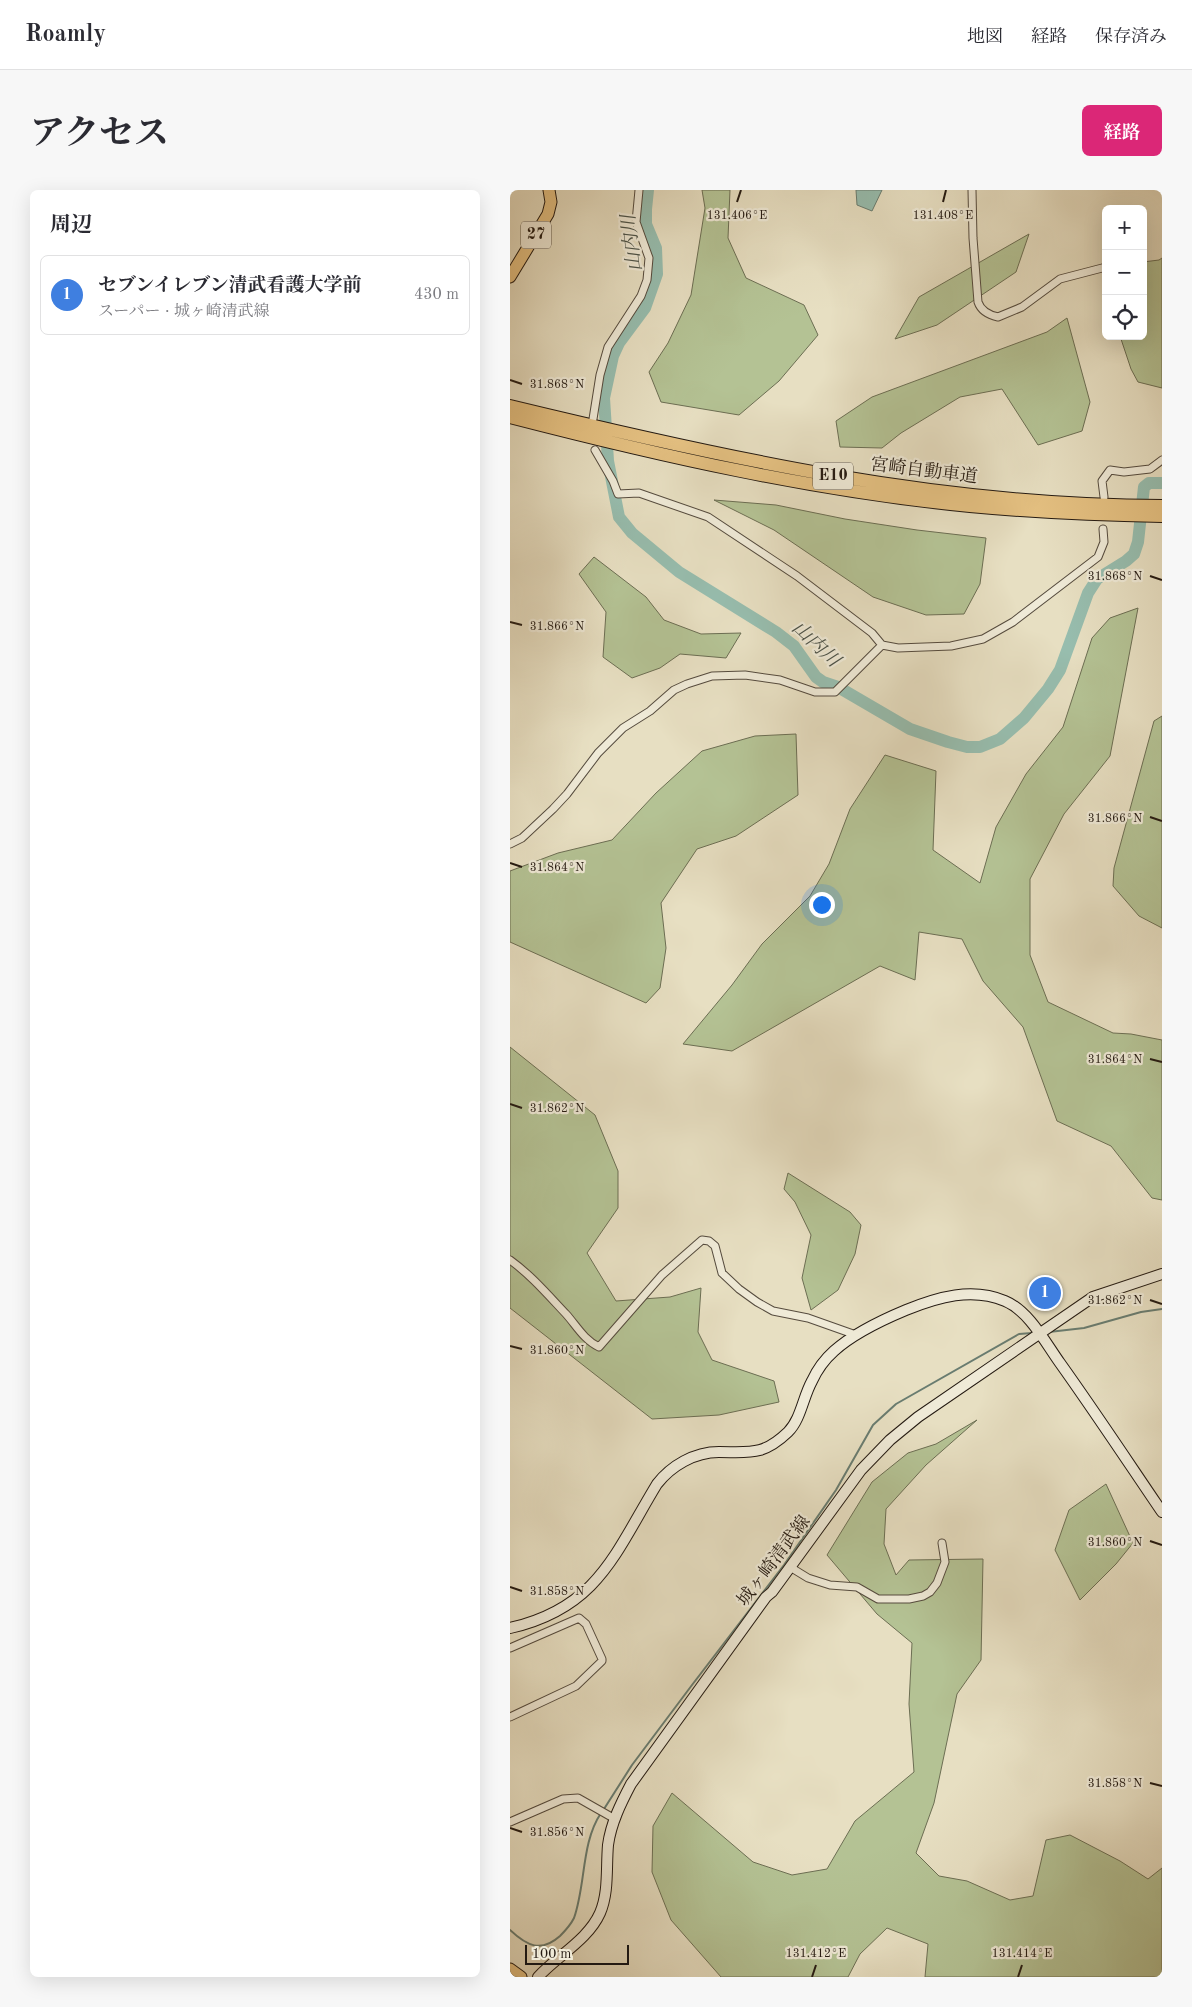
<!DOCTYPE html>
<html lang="ja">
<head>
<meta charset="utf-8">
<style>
	body { margin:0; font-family:"Old Standard TT","Noto Serif JP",serif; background:#f7f7f7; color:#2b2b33 }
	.controls { position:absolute; right:15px; top:15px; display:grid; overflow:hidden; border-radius:8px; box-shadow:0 5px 20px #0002 }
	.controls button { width:45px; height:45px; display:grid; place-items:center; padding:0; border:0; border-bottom:1px solid #e1e1e2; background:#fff; color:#2b2b33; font:25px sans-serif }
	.scale { position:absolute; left:15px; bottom:12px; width:104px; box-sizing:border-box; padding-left:5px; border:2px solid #241a12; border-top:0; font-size:14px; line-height:18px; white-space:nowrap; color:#241a12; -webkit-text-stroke:4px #efead7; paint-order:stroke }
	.you { position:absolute; left:311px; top:714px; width:18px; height:18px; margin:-12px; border:4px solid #fff; border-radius:50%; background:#1a73e8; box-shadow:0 0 0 8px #1a73e833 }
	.badge { display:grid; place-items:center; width:32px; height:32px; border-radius:50%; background:#db2777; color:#fff; font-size:16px; font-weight:700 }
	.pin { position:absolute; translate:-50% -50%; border:2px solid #fff; box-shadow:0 1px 5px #0006 }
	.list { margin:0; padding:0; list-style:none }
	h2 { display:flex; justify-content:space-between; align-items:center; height:65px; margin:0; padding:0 20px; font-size:21px }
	h2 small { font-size:16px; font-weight:400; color:#7c7c81 }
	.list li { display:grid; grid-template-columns:32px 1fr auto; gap:15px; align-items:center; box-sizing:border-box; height:80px; margin:0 10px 10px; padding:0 10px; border:1px solid #e1e1e2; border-radius:8px }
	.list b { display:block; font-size:19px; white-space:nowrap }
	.list p { margin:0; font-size:16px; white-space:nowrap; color:#7c7c81 }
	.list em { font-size:16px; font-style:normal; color:#7c7c81 }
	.icon { flex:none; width:28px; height:28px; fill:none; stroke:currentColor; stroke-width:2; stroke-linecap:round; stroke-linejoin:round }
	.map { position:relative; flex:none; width:652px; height:1787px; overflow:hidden; border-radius:8px }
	header { display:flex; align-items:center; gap:30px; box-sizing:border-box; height:70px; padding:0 25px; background:#fff; border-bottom:1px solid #e1e1e2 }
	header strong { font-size:24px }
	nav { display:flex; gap:28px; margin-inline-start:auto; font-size:18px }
	.intro { display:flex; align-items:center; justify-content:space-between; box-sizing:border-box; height:120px; padding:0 30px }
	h1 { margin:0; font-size:35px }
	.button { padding:12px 22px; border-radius:8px; background:#db2777; color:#fff; font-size:18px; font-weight:700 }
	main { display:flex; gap:30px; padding:0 30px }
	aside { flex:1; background:#fff; border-radius:8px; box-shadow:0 5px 20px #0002 }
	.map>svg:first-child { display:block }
	.green { fill:#b4c294; stroke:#6c6e53 }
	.water { fill:#97bdae; stroke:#697c70 }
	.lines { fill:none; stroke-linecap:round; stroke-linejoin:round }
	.stream { stroke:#697c70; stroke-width:2 }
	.river { stroke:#97bdae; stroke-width:12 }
	.street-casing { stroke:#554b3e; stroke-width:9 }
	.secondary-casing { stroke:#241a12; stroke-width:12 }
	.primary-casing { stroke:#241a12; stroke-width:13 }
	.highway-casing { stroke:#241a12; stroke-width:14 }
	.street { stroke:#efead7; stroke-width:7 }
	.secondary { stroke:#efead7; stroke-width:10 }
	.primary { stroke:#e4c081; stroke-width:11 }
	.highway { stroke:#e4c081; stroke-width:12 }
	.ticks { fill:none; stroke:#241a12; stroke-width:2 }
	.labels { text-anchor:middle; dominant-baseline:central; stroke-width:4.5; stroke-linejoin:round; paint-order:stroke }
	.shield { fill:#efead7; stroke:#61584d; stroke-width:1 }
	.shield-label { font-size:16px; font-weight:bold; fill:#241a12 }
	.street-label { font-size:18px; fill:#241a12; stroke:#efead7 }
	.water-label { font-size:19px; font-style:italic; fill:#4c5349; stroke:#efead7 }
	.ticks-label { font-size:12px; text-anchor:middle; fill:#241a12; stroke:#efead7; stroke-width:4.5; stroke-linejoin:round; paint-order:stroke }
</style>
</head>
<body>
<header>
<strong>Roamly</strong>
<nav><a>地図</a><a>経路</a><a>保存済み</a></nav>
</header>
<div class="intro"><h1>アクセス</h1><a class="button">経路</a></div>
<main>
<aside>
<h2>周辺<small></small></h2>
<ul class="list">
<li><span class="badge" style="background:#3f7fe0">1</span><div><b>セブンイレブン清武看護大学前</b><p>スーパー · 城ヶ崎清武線</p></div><em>430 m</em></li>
</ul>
</aside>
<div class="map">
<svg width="652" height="1787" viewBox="0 0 652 1787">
	<rect width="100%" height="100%" fill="#e7dfc2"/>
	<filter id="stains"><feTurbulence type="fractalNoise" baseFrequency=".004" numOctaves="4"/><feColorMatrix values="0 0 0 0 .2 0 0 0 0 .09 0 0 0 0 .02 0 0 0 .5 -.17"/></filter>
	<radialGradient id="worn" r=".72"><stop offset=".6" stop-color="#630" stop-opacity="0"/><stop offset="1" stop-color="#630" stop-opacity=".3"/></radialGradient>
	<path class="green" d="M 192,0 L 220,0 L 218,48 L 236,88 L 294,115 L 308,145 L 269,191 L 229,225 L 151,212 L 139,182 L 158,153 L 181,105 L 195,18 Z
		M 519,44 L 506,82 L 427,135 L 385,149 L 409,107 Z
		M 652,68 L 652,198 L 628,192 L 621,179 L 610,146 L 633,146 L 633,72 L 649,70 Z
		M 557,128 L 580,212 L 572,241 L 528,255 L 492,199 L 450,207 L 391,243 L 372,258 L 330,257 L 326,231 L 362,207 L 537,142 Z
		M 204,310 L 266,315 L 335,329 L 407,340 L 476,348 L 470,394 L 454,424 L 416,425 L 363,407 L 264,340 Z
		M 84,367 L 136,407 L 154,430 L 191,444 L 231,443 L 216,468 L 170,464 L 150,478 L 122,488 L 93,467 L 96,422 L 69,384 Z
		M 628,418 L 600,566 L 554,624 L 520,689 L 520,765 L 538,812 L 603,843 L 621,844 L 652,850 L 652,1010 L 642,1008 L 601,956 L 547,931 L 513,837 L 473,791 L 452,749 L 409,742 L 405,790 L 370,776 L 222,861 L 173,854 L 222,795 L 252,754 L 300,706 L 319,674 L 340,619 L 375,565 L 426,581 L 423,660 L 470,693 L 486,637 L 516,584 L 553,537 L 582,448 L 600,428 Z
		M 652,526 L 652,738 L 629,726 L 603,696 L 604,678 L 644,531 Z
		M 286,544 L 288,605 L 226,646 L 187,659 L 151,713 L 156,758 L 150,798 L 136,813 L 0,752 L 0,681 L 48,663 L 102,650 L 146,603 L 192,561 L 245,546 Z
		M 0,857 L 85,925 L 108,981 L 108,1018 L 77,1063 L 106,1111 L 160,1107 L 191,1098 L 188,1142 L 202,1170 L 264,1191 L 269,1212 L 209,1225 L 142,1229 L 0,1118 Z
		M 278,983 L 340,1022 L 351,1035 L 345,1064 L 328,1100 L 301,1120 L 292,1088 L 301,1045 L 285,1012 L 274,999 Z
		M 467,1230 L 416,1275 L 376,1319 L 374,1354 L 386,1385 L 399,1370 L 473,1369 L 471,1470 L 447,1504 L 424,1613 L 406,1663 L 429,1686 L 457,1691 L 500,1710 L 523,1706 L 536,1650 L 560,1645 L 610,1671 L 638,1689 L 652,1678 L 652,1787 L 415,1787 L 418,1754 L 377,1738 L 350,1764 L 338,1787 L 211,1787 L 161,1730 L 142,1682 L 143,1636 L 162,1603 L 243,1672 L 282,1685 L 317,1679 L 345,1631 L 404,1582 L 399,1514 L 402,1453 L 367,1424 L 317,1365 L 362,1292 L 398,1263 L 426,1254 Z
		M 596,1294 L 623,1353 L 606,1374 L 570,1410 L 545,1360 L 559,1320 Z"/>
	<path class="water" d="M 346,0 L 372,0 L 362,21 L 347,15 Z"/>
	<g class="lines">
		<path class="stream" d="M 539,1142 L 574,1138 L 631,1122 L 652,1119
			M 94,1619 L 122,1575 L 182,1495 L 274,1375 L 326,1300 L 363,1235 L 386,1214 L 509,1144 L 522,1143
			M 0,1740 C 17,1756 31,1763 50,1746 C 55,1741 61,1734 64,1728 C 76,1694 71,1653 91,1623"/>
		<path class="river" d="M 138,0 L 136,19 L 136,34 L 146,58 L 147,84 L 135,118 L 109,153 L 103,166 L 94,208 L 98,271 L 109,327 L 122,343 L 169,382 L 266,442 L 284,456 L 306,487 L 313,492 L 328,497 L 400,539 L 438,552 L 457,557 L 470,557 L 490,549 L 514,528 L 538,499 L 550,480 L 578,403 L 587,389 L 616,371 L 624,364 L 628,352 L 634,297 L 639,293 L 652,293"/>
		<g class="street-casing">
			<path id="street" d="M 462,0 L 463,48 L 468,112 C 471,121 479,125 488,127 L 512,117 L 550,89 L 596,77
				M 83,229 L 90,185 L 98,157 L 131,106 L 137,90 L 139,68 L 126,32 L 129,0
				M 85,260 L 103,291 L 108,304 L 129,303 L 198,327 L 287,386 L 362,443 L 372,455 L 388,458 L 441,456 L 473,449 L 503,432 L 588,367 L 594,352 L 593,339
				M 594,307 L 592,291 L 600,280 L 614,282 L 640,279 L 652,270
				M 0,654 L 12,648 L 43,619 L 57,604 L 88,563 L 113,538 L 140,521 L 164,500 L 177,494 L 202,486 L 235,485 L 270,490 L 305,502 L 325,502 L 372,455
				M 0,1070 C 21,1085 38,1105 56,1124 C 66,1135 74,1150 89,1157 L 152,1085 L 192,1050 L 199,1051 L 205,1056 L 212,1083 L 229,1099 L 247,1112 L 263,1121 L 298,1128 L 346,1145
				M 280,1377 L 298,1388 L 320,1395 L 347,1397 L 368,1409 L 399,1409 L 413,1406 L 420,1402 L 427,1393 L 435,1372 L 432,1353
				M 0,1458 L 69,1428 L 76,1434 L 92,1469 L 92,1471 L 66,1496 L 0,1527
				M 0,1632 L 53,1609 L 68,1608 L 105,1629"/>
		</g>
		<g class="secondary-casing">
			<path id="secondary" d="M 0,1438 C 88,1418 105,1363 147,1294 C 161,1276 184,1262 209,1262 C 240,1262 253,1266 278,1242 C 291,1229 293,1207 302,1191 C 307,1180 315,1169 324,1161 C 344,1143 372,1130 396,1120 C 428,1107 462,1097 495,1111 C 519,1121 535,1152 550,1173 C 585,1222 618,1272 652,1322
				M 28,1787 C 47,1766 78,1750 90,1723 C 99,1702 96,1678 98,1655 C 101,1633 111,1613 121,1594 L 256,1407 L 262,1402 L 351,1280 L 380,1250 L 408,1227 L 583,1107 L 652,1084"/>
		</g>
		<g class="primary-casing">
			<path id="primary" d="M 0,87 L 38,24 L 41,12 L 39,0
				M 0,1779 L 11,1787"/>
		</g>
		<g class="highway-casing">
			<path id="highway" d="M 0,216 C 215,268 430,316 652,316
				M 0,227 C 151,266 305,301 460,316 C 524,322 588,325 652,326"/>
		</g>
		<use href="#street" class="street"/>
		<use href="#secondary" class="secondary"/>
		<use href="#primary" class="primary"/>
		<use href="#highway" class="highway"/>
	</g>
	<path class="ticks" d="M 227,12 L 231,0M 433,12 L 436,0M 0,190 L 12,194M 640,386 L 652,390M 0,432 L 12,435M 640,627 L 652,631M 0,673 L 12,677M 640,869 L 652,872M 0,914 L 12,918M 640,1110 L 652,1114M 0,1156 L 12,1159M 640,1351 L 652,1355M 0,1397 L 12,1401M 640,1593 L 652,1596M 0,1638 L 12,1642M 302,1787 L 306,1775M 508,1787 L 512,1775"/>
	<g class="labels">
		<g class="shield">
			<rect x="11" y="31.5" width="30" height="27" rx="4"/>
			<rect x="303" y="272.5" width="40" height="27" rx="4"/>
		</g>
		<g class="shield-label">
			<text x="26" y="45">27</text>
			<text x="323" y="286">E10</text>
		</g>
		<g class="street-label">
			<text transform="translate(414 281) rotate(7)">宮崎自動車道</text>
			<text transform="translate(264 1371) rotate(-53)">城ヶ崎清武線</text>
		</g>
		<g class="water-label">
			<text transform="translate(123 53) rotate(-97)">山内川</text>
			<text transform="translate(305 455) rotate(43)">山内川</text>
		</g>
	</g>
	<g class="ticks-label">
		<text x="227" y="29">131.406°E</text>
		<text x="433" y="29">131.408°E</text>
		<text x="47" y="198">31.868°N</text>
		<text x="605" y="390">31.868°N</text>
		<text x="47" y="440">31.866°N</text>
		<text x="605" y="632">31.866°N</text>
		<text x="47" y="681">31.864°N</text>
		<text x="605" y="873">31.864°N</text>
		<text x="47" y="922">31.862°N</text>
		<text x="605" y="1114">31.862°N</text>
		<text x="47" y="1164">31.860°N</text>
		<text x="605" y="1356">31.860°N</text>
		<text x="47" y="1405">31.858°N</text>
		<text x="605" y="1597">31.858°N</text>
		<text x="47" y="1646">31.856°N</text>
		<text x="306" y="1767">131.412°E</text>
		<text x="512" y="1767">131.414°E</text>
	</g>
	<rect width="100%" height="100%" filter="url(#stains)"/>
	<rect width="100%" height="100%" fill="url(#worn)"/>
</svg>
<div class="controls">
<button>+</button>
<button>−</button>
<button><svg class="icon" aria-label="locate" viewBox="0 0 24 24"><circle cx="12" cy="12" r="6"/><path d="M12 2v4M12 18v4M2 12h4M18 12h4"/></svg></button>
</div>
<div class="scale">100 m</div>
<div class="you"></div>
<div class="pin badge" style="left:535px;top:1103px;background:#3f7fe0">1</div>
</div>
</main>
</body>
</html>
